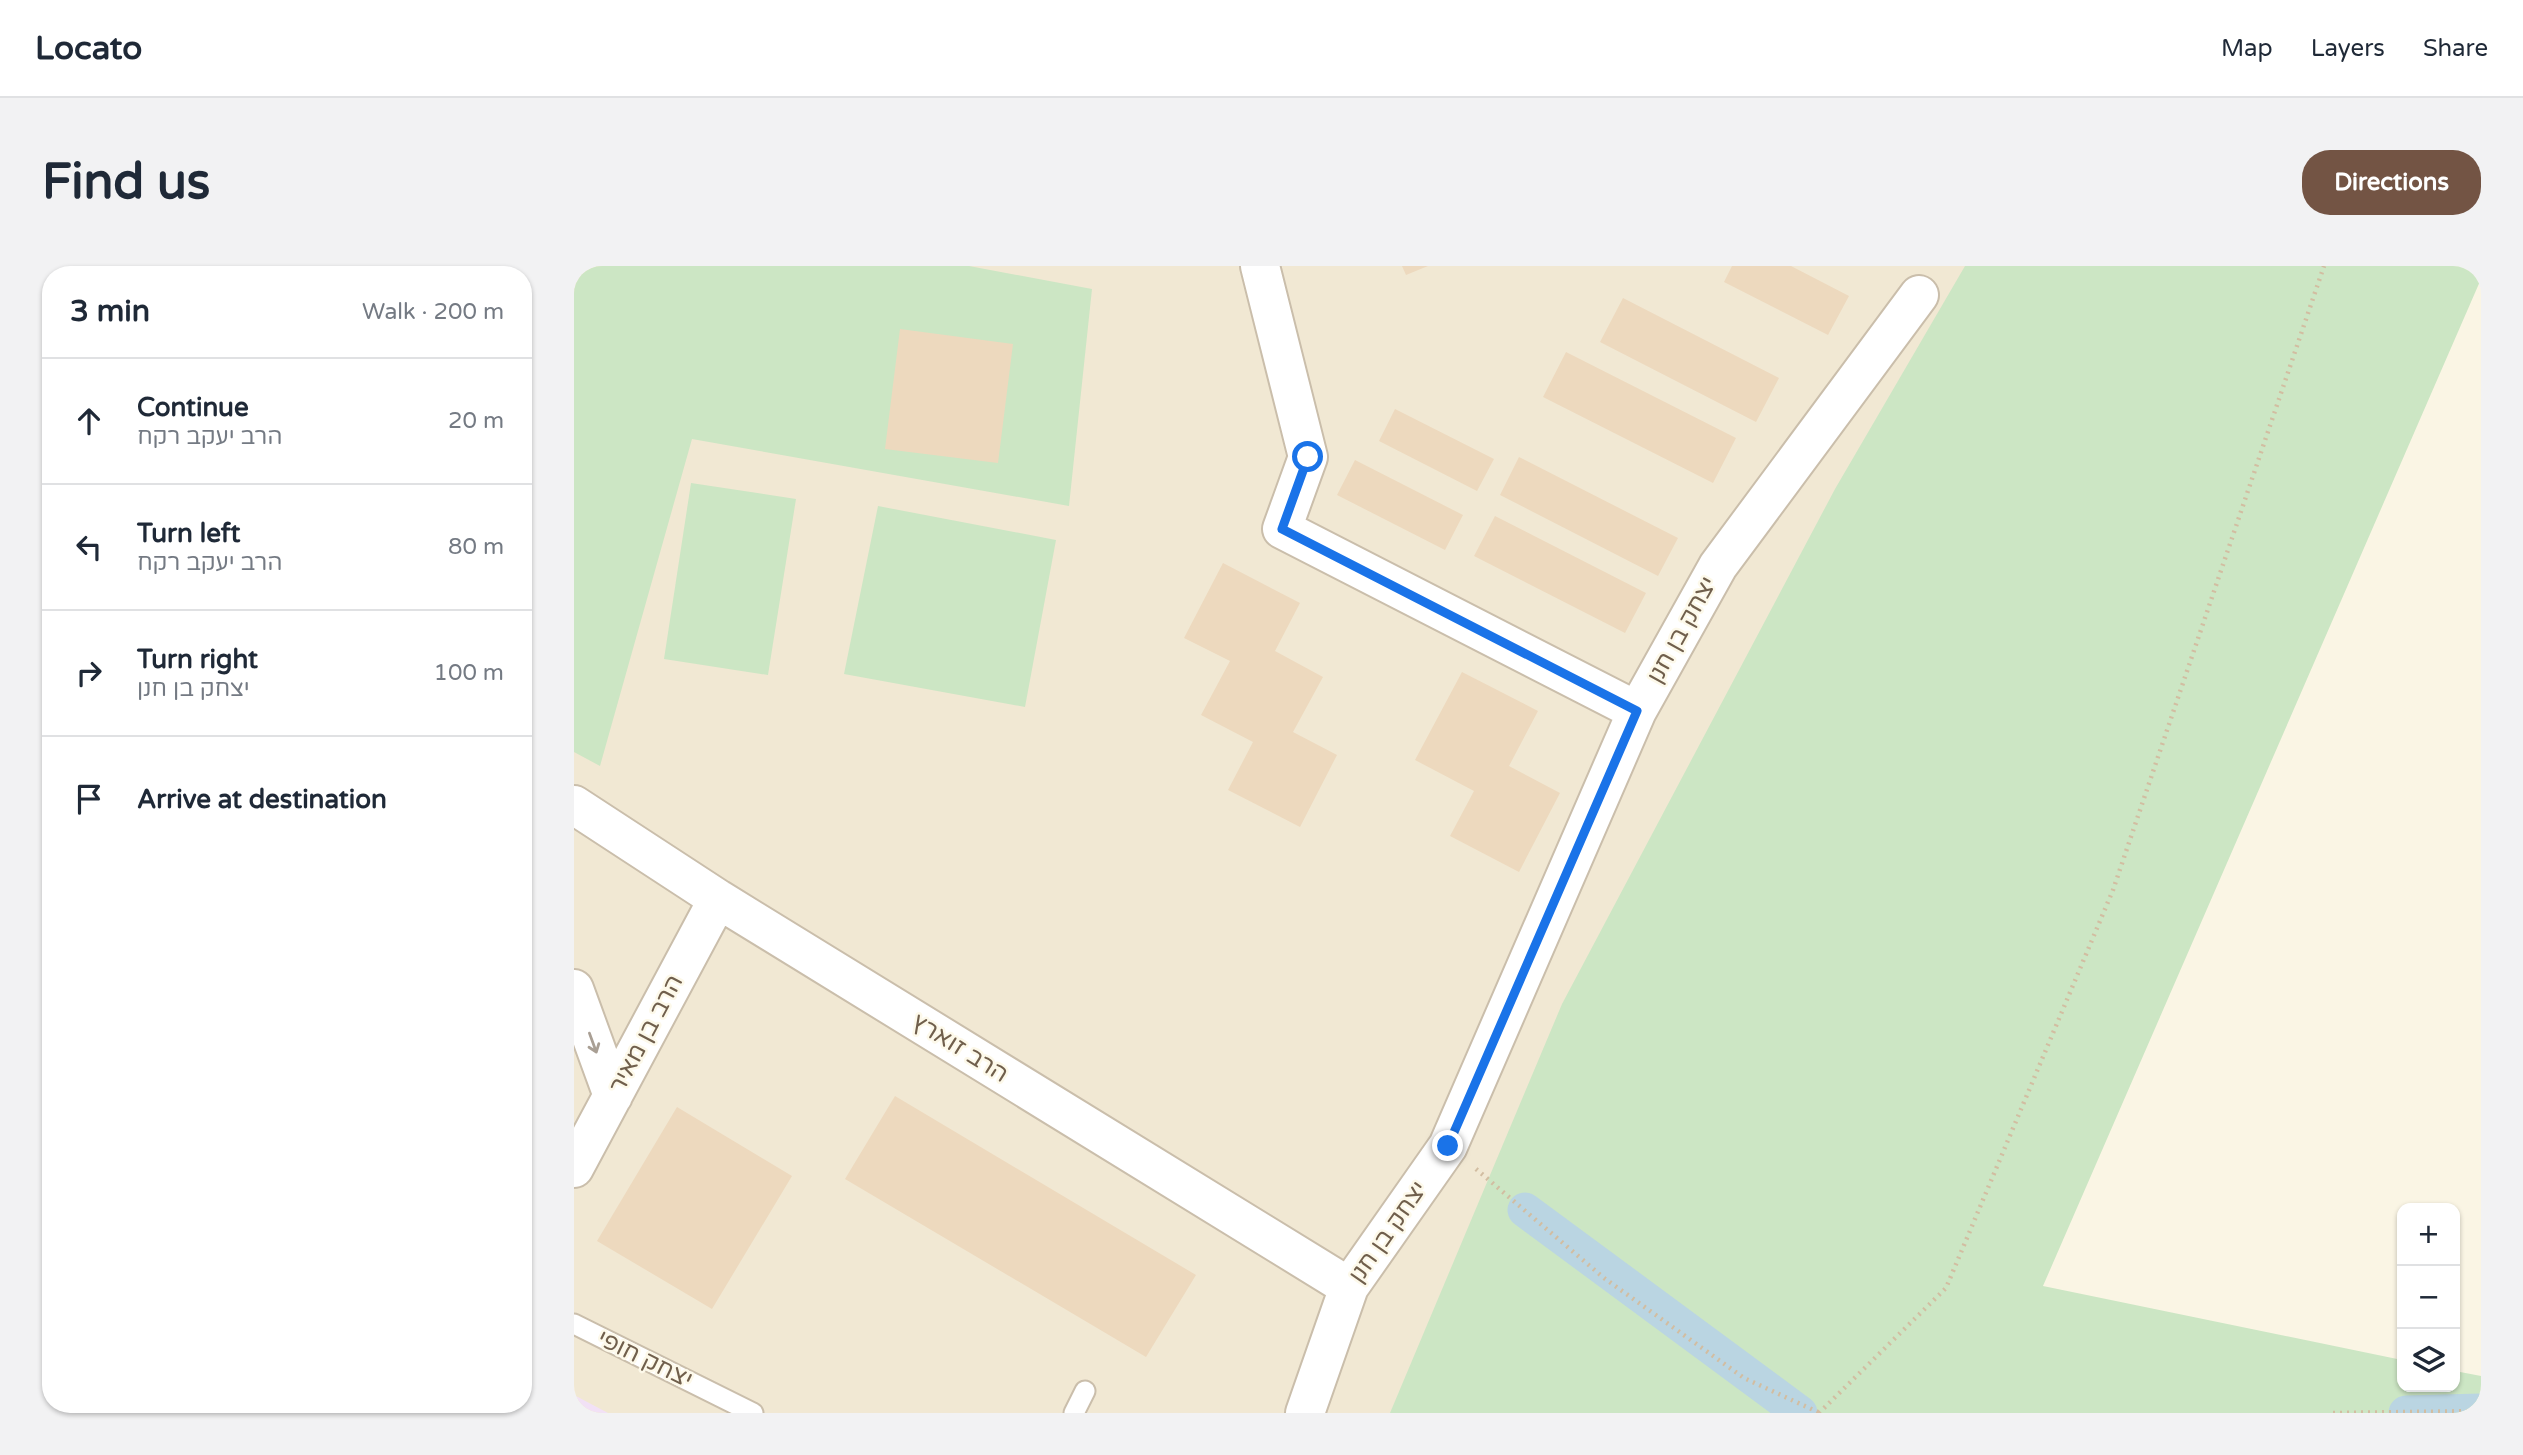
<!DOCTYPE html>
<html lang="en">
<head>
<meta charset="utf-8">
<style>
	body { margin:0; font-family:"Varela Round",Heebo,sans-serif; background:#f2f2f3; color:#1f2937 }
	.controls { position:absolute; right:21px; bottom:21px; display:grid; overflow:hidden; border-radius:14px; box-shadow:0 2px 5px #0004 }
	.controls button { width:63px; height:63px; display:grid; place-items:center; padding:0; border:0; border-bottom:2px solid #e0e1e3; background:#fff; color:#1f2937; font:35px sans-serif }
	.stop { position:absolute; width:21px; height:21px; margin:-16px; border:5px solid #1a73e8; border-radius:50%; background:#fff }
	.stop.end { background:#1a73e8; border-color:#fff; box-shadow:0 2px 7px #0008 }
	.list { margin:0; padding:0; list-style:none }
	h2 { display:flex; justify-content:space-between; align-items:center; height:91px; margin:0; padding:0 28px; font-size:30px }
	h2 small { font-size:23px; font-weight:400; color:#747a83 }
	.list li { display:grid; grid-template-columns:46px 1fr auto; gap:21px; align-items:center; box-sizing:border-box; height:126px; padding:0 28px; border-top:2px solid #e0e1e3 }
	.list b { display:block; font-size:26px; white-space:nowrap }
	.list p { margin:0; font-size:23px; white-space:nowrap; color:#747a83 }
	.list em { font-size:23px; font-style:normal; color:#747a83 }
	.icon { flex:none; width:38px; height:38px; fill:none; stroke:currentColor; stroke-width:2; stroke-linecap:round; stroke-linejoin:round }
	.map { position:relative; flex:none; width:1907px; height:1147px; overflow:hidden; border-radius:28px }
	header { display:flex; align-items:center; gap:42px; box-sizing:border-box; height:98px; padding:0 35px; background:#fff; border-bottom:2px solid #e0e1e3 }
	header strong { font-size:33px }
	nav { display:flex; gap:38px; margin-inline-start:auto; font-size:24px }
	.intro { display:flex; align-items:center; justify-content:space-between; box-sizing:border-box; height:168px; padding:0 42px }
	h1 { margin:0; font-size:49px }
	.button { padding:18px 32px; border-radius:28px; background:#735444; color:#fff; font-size:24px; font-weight:700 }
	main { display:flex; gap:42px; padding:0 42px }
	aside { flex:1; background:#fff; border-radius:28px; box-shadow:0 2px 5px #0004 }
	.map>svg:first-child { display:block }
	.residential { fill:#f1e8d3 }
	.education { fill:#f2e1f6 }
	.green { fill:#cce6c4 }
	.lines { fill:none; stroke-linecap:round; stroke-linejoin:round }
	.canal { stroke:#bad5e2; stroke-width:35 }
	.building { fill:#edd9be }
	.service-casing { stroke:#cabeab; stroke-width:23 }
	.minor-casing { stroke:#cabeab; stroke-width:42 }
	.path { stroke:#d2bda1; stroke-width:4.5; stroke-dasharray:2 5; stroke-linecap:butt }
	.service { stroke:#fff; stroke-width:19 }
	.minor { stroke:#fff; stroke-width:38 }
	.oneway { stroke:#a99f94 }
	.route { stroke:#1a73e8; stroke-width:9 }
	.labels { text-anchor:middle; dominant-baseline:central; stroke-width:5; stroke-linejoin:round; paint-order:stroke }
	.street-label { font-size:24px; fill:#705f4c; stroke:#fdf9ea }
</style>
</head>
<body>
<header>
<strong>Locato</strong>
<nav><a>Map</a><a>Layers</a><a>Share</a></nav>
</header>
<div class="intro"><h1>Find us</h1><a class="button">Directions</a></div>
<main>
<aside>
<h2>3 min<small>Walk · 200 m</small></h2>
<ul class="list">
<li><svg class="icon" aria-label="ahead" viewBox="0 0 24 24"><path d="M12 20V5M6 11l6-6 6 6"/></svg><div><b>Continue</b><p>הרב יעקב רקח</p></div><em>20 m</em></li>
<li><svg class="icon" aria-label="left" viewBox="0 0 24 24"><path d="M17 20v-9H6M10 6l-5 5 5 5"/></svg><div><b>Turn left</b><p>הרב יעקב רקח</p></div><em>80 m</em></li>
<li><svg class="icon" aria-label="right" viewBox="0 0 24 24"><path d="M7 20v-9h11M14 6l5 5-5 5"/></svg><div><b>Turn right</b><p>יצחק בן חנן</p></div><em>100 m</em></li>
<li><svg class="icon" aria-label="arrive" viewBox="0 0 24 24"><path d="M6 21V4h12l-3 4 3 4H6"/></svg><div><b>Arrive at destination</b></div></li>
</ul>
</aside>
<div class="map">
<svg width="1907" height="1147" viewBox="0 0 1907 1147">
	<rect width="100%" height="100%" fill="#faf5e4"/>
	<path class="residential" d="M 0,0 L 1461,0 L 909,1147 L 0,1147 Z"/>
	<path class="education" d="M 0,1129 L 34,1147 L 0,1147 Z"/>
	<path class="green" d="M 0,0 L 395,0 L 518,23 L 495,240 L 118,173 L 26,500 L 0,486 Z
		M 1391,0 L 1907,0 L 1907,13 L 1469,1020 L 1828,1094 L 1828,1121 L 1881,1121 L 1881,1105 L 1907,1110 L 1907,1147 L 816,1147 L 988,738 L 1261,223 Z
		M 117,217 L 222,233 L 194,409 L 90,393 Z
		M 304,240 L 482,274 L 451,441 L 270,408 Z"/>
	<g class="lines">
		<path class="canal" d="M 951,944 L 1226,1147
			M 1832,1147 L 1907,1145"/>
	</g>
	<path class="building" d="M 828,0 L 854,0 L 832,9 Z
		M 1158,0 L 1217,0 L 1275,30 L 1254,69 L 1150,16 Z
		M 1049,32 L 1205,112 L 1182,156 L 1026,76 Z
		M 326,63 L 439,78 L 424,197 L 311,183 Z
		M 992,86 L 1162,172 L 1139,217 L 969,131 Z
		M 821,143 L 920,193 L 903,225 L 805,175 Z
		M 945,191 L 1104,272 L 1084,310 L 926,229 Z
		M 781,194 L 889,249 L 871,284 L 763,229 Z
		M 921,250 L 1072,327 L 1051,367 L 900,290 Z
		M 649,297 L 726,337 L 701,385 L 749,411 L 719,466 L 763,489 L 726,561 L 654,524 L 679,476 L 627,449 L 656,395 L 610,372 Z
		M 888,406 L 964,445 L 935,500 L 986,527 L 945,606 L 876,570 L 900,525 L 841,494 Z
		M 321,830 L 622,1009 L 572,1091 L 271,913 Z
		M 103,841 L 218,910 L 138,1043 L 23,975 Z"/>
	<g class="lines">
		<g class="service-casing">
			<path id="service" d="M 0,1058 L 179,1147
				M 500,1147 L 511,1125"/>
		</g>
		<g class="minor-casing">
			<path id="minor" d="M 686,0 L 734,191 L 708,263 L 1063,445
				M 0,539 L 144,633 L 775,1021
				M 0,723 L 39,830
				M 0,902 L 144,633
				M 731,1147 L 775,1021 L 874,880 L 1063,445 L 1144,300 L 1345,29"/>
		</g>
		<path class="path" d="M 902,903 L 1030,1012 L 1170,1112 L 1246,1147
			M 1245,1147 L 1372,1022 L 1539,624 L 1750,0
			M 1759,1147 L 1907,1145"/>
		<use href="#service" class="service"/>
		<use href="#minor" class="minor"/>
	</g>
	<defs><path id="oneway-shaft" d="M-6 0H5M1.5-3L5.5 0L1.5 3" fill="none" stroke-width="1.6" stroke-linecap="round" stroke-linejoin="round" transform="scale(1.75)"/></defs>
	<use class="oneway" href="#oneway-shaft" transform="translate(19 777) rotate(70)"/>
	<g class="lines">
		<path class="route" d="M 734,191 L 708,263 L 1063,445 L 874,880"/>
	</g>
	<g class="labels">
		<g class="street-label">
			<text transform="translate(1108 364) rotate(-61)">יצחק בן חנן</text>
			<text transform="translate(72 768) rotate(-62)">הרב בן מאיר</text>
			<text transform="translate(386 782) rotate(32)">הרב זוארץ</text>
			<text transform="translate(814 966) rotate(-55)">יצחק בן חנן</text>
			<text transform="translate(71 1093) rotate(26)">יצחק חופי</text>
		</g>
	</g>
</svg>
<div class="controls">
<button>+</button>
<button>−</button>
<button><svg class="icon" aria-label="layers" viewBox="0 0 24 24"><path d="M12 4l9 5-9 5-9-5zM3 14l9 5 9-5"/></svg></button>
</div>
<div class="stop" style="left:734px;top:191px"></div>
<div class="stop end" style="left:874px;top:880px"></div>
</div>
</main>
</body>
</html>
